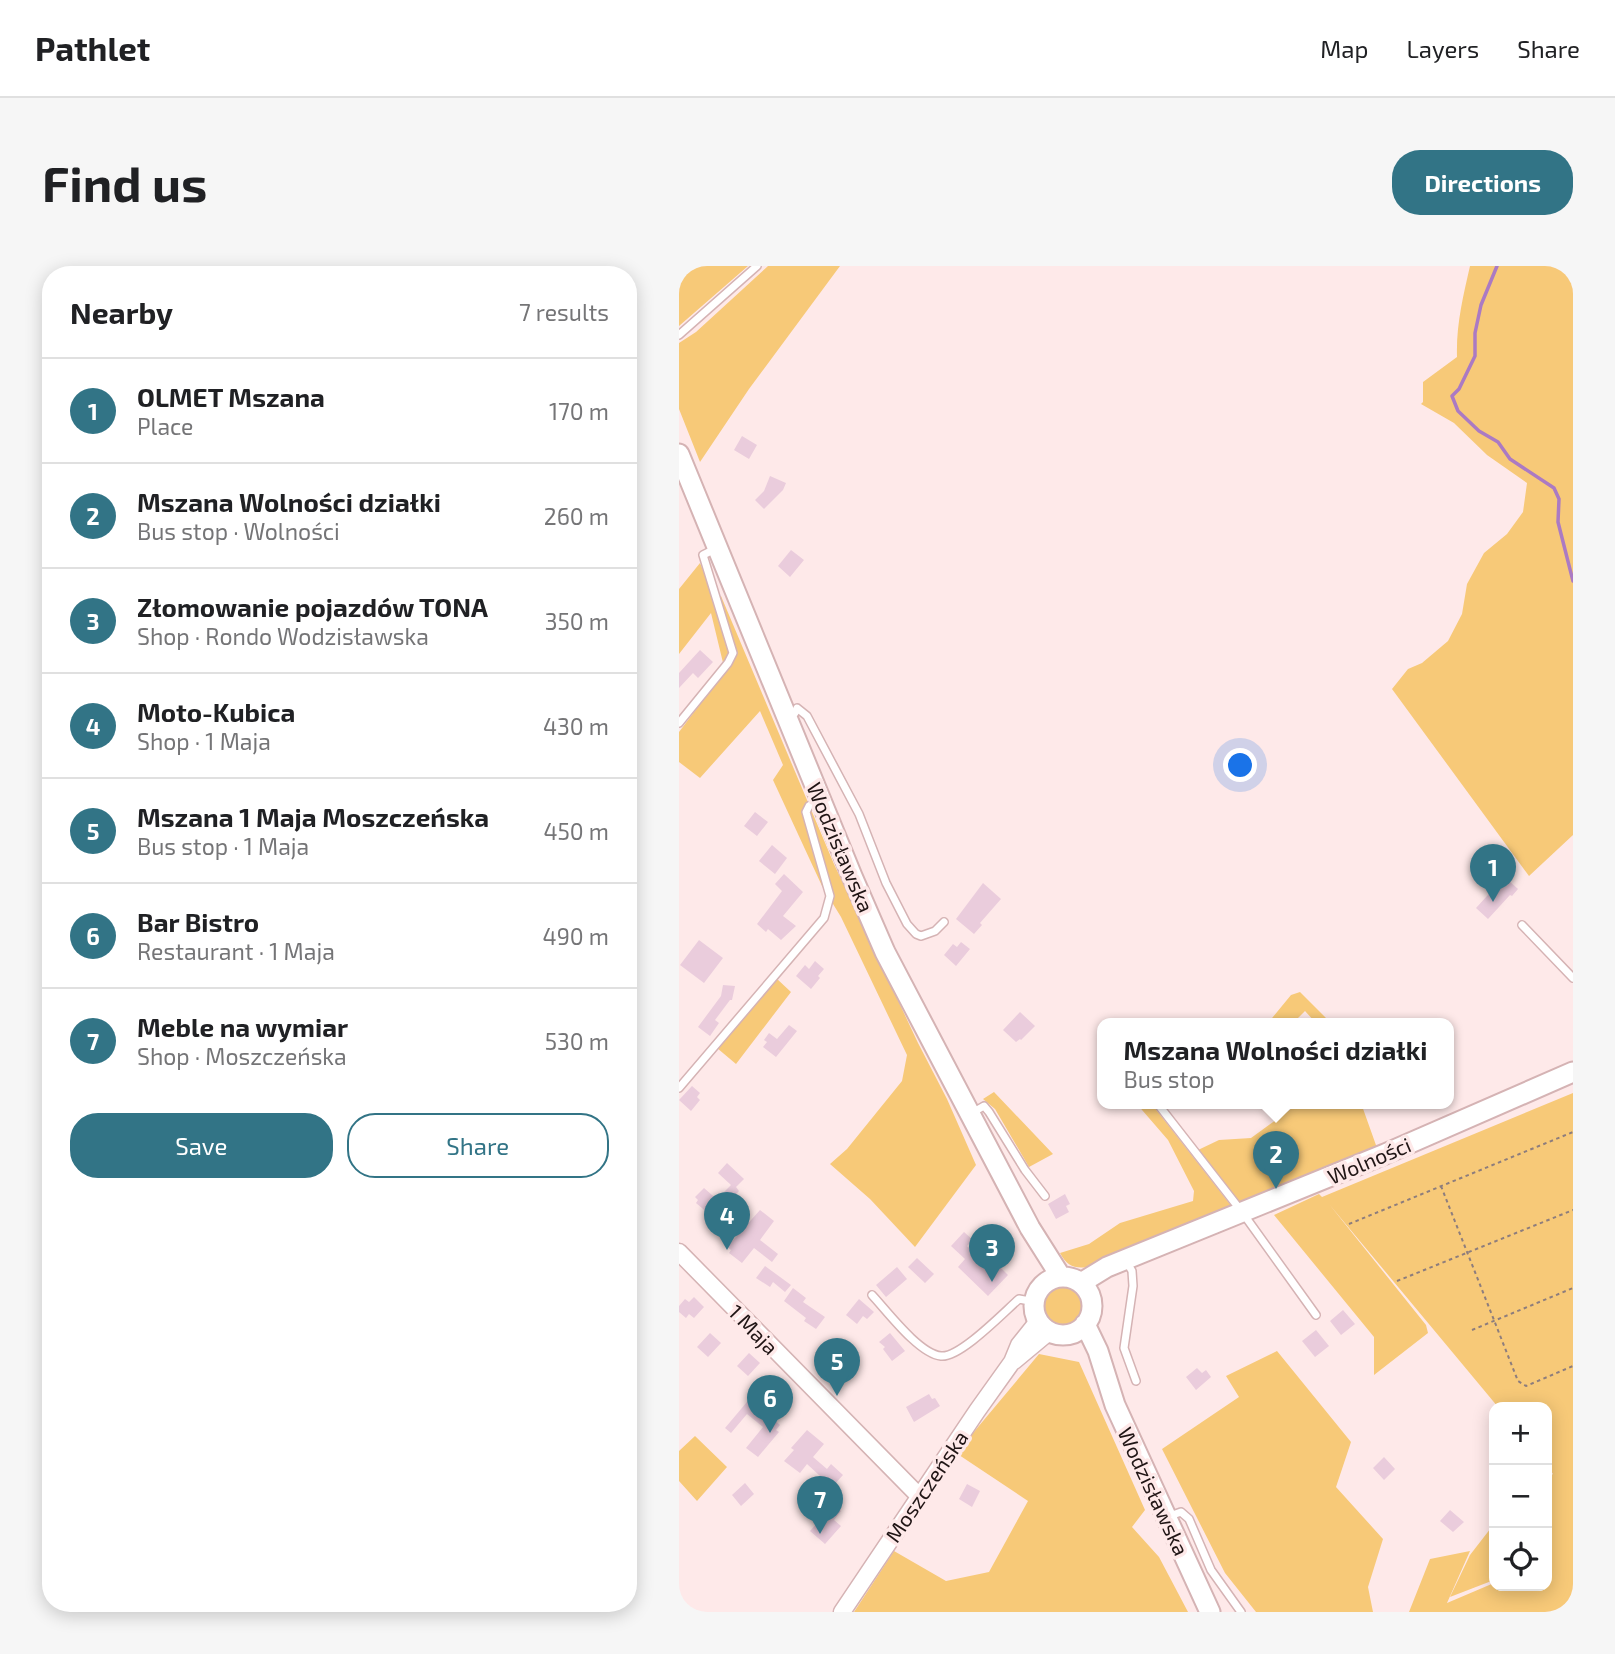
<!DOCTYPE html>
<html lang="en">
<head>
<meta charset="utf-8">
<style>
	body { margin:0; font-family:"Exo 2",sans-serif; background:#f6f6f6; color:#202124 }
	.controls { position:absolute; right:21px; bottom:21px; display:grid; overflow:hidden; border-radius:14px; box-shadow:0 4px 18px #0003 }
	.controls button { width:63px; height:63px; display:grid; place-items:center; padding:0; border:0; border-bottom:2px solid #e0e0e0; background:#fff; color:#202124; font:35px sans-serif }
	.you { position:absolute; left:562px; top:500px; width:24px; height:24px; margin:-18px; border:5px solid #fff; border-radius:50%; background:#1a73e8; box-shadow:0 0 0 10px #1a73e833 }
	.badge { display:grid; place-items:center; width:46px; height:46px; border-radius:50%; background:#327486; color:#fff; font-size:23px; font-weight:700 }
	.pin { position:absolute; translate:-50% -58px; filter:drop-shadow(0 2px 4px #0008) }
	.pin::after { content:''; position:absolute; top:37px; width:24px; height:21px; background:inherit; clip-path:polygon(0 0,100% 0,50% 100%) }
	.popup { position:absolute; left:418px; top:752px; width:357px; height:91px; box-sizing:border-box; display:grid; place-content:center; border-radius:14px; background:#fff; filter:drop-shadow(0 2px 5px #0005); font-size:23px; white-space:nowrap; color:#757577 }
	.popup b { font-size:26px; color:#202124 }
	.popup::after { content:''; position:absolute; left:50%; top:100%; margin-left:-14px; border:14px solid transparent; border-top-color:#fff }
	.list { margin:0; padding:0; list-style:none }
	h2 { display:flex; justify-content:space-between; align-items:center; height:91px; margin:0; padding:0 28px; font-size:30px }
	h2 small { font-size:23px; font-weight:400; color:#757577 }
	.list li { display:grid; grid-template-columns:46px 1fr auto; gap:21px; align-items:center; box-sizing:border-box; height:105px; padding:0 28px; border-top:2px solid #e0e0e0 }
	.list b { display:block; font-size:26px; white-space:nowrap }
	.list p { margin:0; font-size:23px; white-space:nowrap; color:#757577 }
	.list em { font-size:23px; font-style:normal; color:#757577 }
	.actions { display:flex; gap:14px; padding:21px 28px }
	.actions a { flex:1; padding:16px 0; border:2px solid #327486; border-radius:28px; text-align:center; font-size:24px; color:#327486 }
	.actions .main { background:#327486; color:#fff }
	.icon { flex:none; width:38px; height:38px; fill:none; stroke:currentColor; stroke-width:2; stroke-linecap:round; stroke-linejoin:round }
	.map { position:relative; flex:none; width:894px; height:1346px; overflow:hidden; border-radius:28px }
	header { display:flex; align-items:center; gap:42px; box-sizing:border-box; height:98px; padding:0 35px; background:#fff; border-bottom:2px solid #e0e0e0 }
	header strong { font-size:33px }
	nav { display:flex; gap:38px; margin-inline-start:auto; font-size:24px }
	.intro { display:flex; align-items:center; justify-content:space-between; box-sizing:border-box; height:168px; padding:0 42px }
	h1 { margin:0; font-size:49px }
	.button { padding:18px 32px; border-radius:28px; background:#327486; color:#fff; font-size:24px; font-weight:700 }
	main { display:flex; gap:42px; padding:0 42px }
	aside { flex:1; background:#fff; border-radius:28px; box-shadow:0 4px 18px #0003 }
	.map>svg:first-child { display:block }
	.green { fill:#f7c978 }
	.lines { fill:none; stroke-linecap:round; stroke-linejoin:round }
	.stream { stroke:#ab7ac3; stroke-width:3.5 }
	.building { fill:#eaccdc }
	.service-casing { stroke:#d5b3b4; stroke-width:10 }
	.tertiary-casing { stroke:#d5b3b4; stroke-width:19 }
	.secondary-casing { stroke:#d5b3b4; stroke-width:23 }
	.path { stroke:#8d7d7d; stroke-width:2; stroke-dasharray:3.5 3.5; stroke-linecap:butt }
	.service { stroke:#fff; stroke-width:7 }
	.tertiary { stroke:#fff; stroke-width:16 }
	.secondary { stroke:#fff; stroke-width:19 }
	.labels { text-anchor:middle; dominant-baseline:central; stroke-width:7; stroke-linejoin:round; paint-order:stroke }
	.street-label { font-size:21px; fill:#201515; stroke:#fee9e9 }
</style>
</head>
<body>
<header>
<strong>Pathlet</strong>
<nav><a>Map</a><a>Layers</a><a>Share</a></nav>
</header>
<div class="intro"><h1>Find us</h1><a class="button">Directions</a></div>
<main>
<aside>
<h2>Nearby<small>7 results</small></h2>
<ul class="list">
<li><span class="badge">1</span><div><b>OLMET Mszana</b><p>Place</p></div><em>170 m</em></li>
<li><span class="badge">2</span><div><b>Mszana Wolności działki</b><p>Bus stop · Wolności</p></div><em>260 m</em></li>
<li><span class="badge">3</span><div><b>Złomowanie pojazdów TONA</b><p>Shop · Rondo Wodzisławska</p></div><em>350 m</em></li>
<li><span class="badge">4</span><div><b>Moto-Kubica</b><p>Shop · 1 Maja</p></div><em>430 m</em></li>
<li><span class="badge">5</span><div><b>Mszana 1 Maja Moszczeńska</b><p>Bus stop · 1 Maja</p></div><em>450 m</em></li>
<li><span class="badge">6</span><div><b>Bar Bistro</b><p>Restaurant · 1 Maja</p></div><em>490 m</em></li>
<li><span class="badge">7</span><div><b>Meble na wymiar</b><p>Shop · Moszczeńska</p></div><em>530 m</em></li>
</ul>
<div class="actions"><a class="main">Save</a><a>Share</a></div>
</aside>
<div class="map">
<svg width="894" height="1346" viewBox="0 0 894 1346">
	<rect width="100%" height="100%" fill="#fee9e9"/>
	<path class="green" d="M 0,0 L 69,0 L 0,60 Z
		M 89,0 L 161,0 L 70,123 L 21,196 L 0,143 L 0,77 L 17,66 Z
		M 791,0 L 894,0 L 894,569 L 850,610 L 713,423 L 729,403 L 743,397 L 769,375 L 783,348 L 788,318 L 805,287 L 828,268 L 844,246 L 848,217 L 808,189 L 775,157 L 742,138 L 744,136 L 744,116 L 778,91 C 777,59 784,31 791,0 Z
		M 21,297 L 37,335 L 42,330 L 155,598 L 239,777 L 268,833 L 297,899 L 236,981 L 191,933 L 151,898 L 168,883 L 223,815 L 228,789 L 162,651 L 143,620 L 94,514 L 104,499 L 81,445 L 21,512 L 0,496 L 0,466 L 46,405 L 32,347 L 0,388 L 0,323 Z
		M 97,712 L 112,726 L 57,798 L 38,782 Z
		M 621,726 L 652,757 L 637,757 L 626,745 L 617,754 C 607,754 599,757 589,757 L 612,729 Z
		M 315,826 L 374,888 L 350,901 L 316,843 L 304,833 Z
		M 894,827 L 894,1346 L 730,1346 L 751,1293 L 791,1285 L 768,1337 L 815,1317 L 815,1320 L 868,1320 L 868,1206 L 871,1210 L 874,1208 L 868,1200 L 868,1141 L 819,1141 L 650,938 L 747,1059 L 749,1067 L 695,1109 L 695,1071 L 595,949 L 640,928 L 643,931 Z
		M 457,837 L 472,837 L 554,942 L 410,1001 C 395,1003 388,1000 381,987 L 410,978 L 441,957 L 514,935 L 515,925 L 489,874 Z
		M 620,837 L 682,837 L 698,882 L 561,937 L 519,884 L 540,874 L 572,872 Z
		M363 1040a21 21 0 1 1 42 0a21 21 0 1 1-42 0Z
		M 598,1085 L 672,1176 L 657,1221 L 704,1273 L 689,1321 L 694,1346 L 577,1346 L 546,1307 L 483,1183 L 560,1131 L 547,1110 Z
		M 360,1088 L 400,1096 L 466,1244 L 453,1261 L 480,1291 L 509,1346 L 175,1346 L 215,1285 L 267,1315 L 310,1306 L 349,1235 L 280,1189 L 294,1167 Z
		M 16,1170 L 48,1201 L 18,1235 L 0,1215 L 0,1185 Z
		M 815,1258 L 815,1314 L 771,1331 L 791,1289 Z"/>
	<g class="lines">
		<path class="stream" d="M 818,0 L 802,39 L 796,67 L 796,90 L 780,123 L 773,130 L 779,145 L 800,165 L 819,176 L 831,193 L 875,222 L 880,233 L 879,256 L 894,315"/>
	</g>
	<path class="building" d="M 63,170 L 78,179 L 70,193 L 55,184 Z
		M 91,210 L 107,217 L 104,224 L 85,243 L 76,234 L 85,225 Z
		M 112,284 L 125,294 L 111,311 L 99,300 Z
		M 21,384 L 34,396 L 19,412 L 14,407 L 0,422 L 0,407 Z
		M 76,546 L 89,556 L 78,570 L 65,560 Z
		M 93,579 L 108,592 L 96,608 L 80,595 Z
		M 806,593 L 839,623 L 833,630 L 831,629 L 809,653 L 797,642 L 819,618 L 803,595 Z
		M 105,608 L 124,626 L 104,650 L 117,660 L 102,674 L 89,663 L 87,666 L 78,658 L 103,625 L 96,618 Z
		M 304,617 L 322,633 L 301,657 L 303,659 L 295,668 L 277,653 Z
		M 20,674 L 44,692 L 25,717 L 1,699 Z
		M 282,676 L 291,683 L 277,700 L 265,689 L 274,678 L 278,681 Z
		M 136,695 L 145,703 L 139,710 L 141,712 L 132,723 L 117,710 L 126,699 L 130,703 Z
		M 44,719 L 56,720 L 53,734 L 51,734 L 36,754 L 40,757 L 31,770 L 19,761 L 42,730 Z
		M 341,746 L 356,760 L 342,774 L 341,773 L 337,776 L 324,764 Z
		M 110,759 L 118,765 L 97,791 L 84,781 L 88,776 L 85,774 L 90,767 L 98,773 Z
		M 13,820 L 21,827 L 18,831 L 21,834 L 12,845 L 0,834 Z
		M 48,897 L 65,913 L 57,921 L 60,925 L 49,937 L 41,930 L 52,919 L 39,907 Z
		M 25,922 L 41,936 L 30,948 L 17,937 L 19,934 L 16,931 Z
		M 386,928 L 391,938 L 387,940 L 390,946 L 377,953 L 369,938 Z
		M 81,944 L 95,955 L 81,974 L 99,988 L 93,996 L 75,982 L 63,997 L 50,987 L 52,984 L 48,981 Z
		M 285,966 L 294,974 L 288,980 L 308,999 L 313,993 L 329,1009 L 309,1030 L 279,1001 L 286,993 L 272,980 Z
		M 238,992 L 255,1008 L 246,1017 L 229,1001 Z
		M 86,1000 L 112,1019 L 106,1026 L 94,1016 L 91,1021 L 77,1012 Z
		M 218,1001 L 228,1013 L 207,1031 L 197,1019 Z
		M 114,1022 L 127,1032 L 124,1036 L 146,1051 L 137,1063 L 125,1055 L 127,1052 L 105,1035 Z
		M 15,1031 L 25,1041 L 15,1052 L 10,1048 L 7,1052 L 0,1046 L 0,1040 L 6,1033 L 10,1036 Z
		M 180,1033 L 195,1046 L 188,1053 L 184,1050 L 178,1058 L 167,1049 Z
		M 664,1044 L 676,1058 L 662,1069 L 651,1055 Z
		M 637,1064 L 650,1080 L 636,1091 L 623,1075 Z
		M 31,1067 L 42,1077 L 29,1091 L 18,1081 Z
		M 211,1067 L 226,1085 L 213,1095 L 204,1083 L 206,1081 L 200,1076 Z
		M 70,1087 L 81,1097 L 69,1110 L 58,1100 Z
		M 518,1102 L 523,1107 L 527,1104 L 532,1111 L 517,1124 L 507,1111 Z
		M 250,1128 L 253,1133 L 256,1132 L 261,1140 L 235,1156 L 227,1141 Z
		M 73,1130 L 85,1140 L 83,1143 L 101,1159 L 97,1164 L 100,1166 L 79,1191 L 67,1182 L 84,1161 L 68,1148 L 52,1167 L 46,1162 Z
		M 128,1164 L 145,1178 L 134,1191 L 148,1203 L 152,1198 L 164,1209 L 153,1221 L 128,1198 L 121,1207 L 105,1195 L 115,1184 L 112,1182 Z
		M 705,1191 L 716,1203 L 705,1214 L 694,1202 Z
		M 66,1217 L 75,1228 L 62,1240 L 53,1229 Z
		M 288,1218 L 301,1225 L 293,1241 L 280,1233 Z
		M 149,1233 L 162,1245 L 155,1254 L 162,1260 L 146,1278 L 131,1265 L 149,1245 L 143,1240 Z
		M 771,1244 L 785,1256 L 774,1266 L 761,1255 Z"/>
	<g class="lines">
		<g class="service-casing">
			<path id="service" d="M 0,69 L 78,0
				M 109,447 L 116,447 L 118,442 L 128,450 L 180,548 L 207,617 L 228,658 L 237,668 L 242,670 L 256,665 L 265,656
				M 0,457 L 49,397 L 54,387 L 24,289 L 38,282
				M 843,659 L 894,712
				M 0,822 L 145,652 L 151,630 L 127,546 L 130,540 L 141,533
				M 478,837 L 563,946 L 637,1049
				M 291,848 L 305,840 L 310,846 L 346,904 L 366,930
				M 447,995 L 453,1005 L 454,1020 L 445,1082 L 457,1115
				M 193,1029 C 208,1045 240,1088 262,1090 C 281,1092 325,1046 340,1033 L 356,1036
				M 488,1251 L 502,1246 L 510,1253 L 532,1304 L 562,1346"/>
		</g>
		<g class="tertiary-casing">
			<path id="tertiary" d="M 0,986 L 240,1230
				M 335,1095 L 371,1065
				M 163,1346 L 298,1145 L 333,1096 L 340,1079 L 360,1054"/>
		</g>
		<g class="secondary-casing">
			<path id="secondary" d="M 0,188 L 173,610 L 206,686 L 351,962 L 382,1011
				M355 1040a29 29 0 1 1 58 0a29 29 0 1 1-58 0Z
				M 402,1017 L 428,1001 L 706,888 L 894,806
				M 406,1058 L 419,1085 L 436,1139 L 531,1346"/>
		</g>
		<path class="path" d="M 762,920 L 839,1115 L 847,1120 L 894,1100
			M 670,958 L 894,866
			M 718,1015 L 894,944
			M 793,1064 L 894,1022"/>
		<use href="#service" class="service"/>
		<use href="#tertiary" class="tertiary"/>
		<use href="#secondary" class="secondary"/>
	</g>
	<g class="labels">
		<g class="street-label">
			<text transform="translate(162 581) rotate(67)">Wodzisławska</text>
			<text transform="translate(690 894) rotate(-23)">Wolności</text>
			<text transform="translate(75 1063) rotate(46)">1 Maja</text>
			<text transform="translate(247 1220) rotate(-56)">Moszczeńska</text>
			<text transform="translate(475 1225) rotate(65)">Wodzisławska</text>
		</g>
	</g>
</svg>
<div class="controls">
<button>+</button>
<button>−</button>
<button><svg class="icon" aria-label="locate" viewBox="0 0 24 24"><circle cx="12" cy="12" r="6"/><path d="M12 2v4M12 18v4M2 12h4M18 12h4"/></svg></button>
</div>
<div class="you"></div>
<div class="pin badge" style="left:814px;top:636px">1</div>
<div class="pin badge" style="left:597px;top:923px">2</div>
<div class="popup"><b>Mszana Wolności działki</b>Bus stop</div>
<div class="pin badge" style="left:313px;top:1016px">3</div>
<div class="pin badge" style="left:48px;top:984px">4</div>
<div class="pin badge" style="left:158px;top:1130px">5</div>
<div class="pin badge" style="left:91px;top:1167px">6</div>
<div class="pin badge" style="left:141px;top:1268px">7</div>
</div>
</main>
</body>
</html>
